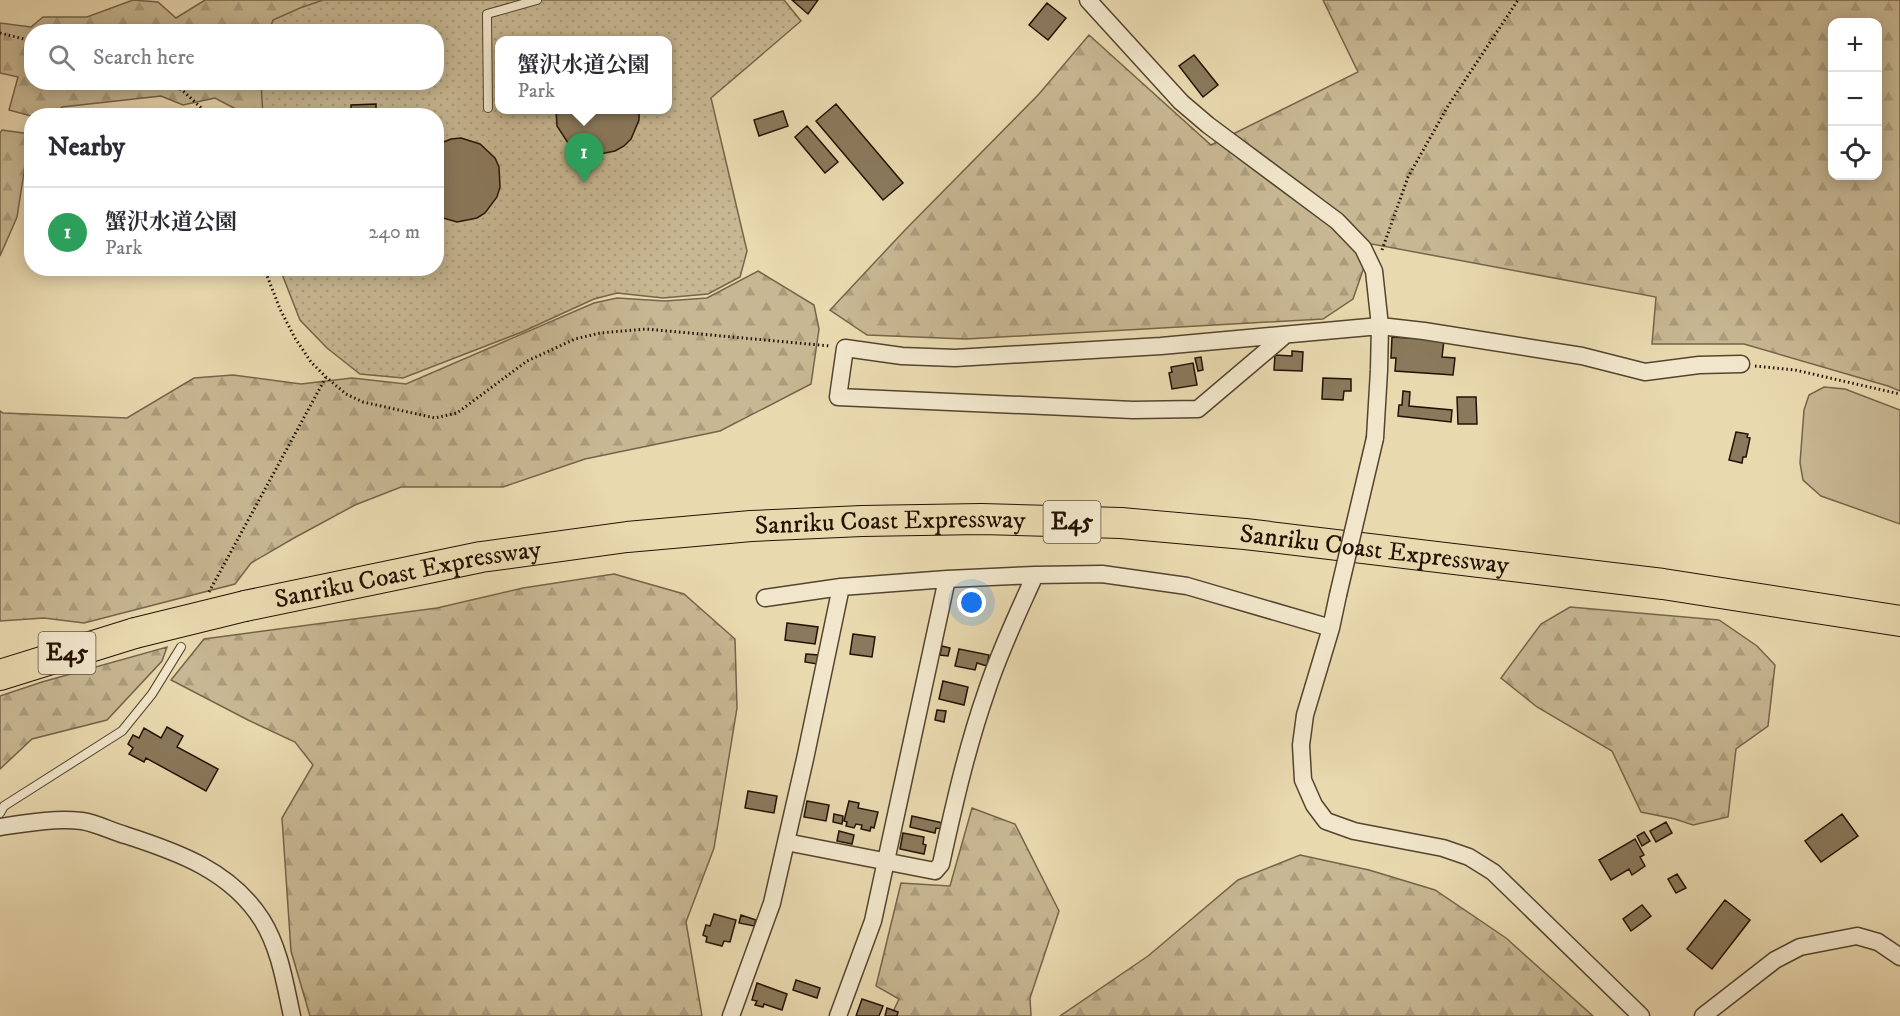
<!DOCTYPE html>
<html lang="en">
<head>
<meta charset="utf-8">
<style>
	body { margin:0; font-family:"IM FELL DW Pica","Noto Serif JP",serif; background:#f2f2f3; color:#2b2b33 }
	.controls { position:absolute; right:18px; top:18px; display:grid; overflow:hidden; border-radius:12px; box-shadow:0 3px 15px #0003 }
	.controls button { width:54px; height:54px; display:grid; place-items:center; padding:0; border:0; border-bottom:2px solid #e1e1e2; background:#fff; color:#2b2b33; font:30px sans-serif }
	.you { position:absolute; left:972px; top:603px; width:21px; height:21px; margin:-15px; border:4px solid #fff; border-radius:50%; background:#1a73e8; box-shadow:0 0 0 9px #1a73e833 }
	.badge { display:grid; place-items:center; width:39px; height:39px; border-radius:50%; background:#8f2418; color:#fff; font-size:20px; font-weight:700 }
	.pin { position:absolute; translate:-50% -50px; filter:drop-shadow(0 2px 3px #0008) }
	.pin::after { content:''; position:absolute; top:32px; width:21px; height:18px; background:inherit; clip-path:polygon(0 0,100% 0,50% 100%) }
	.popup { position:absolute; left:495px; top:36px; width:177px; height:78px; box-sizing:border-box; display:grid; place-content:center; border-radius:12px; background:#fff; filter:drop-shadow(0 2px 4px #0005); font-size:20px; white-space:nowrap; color:#7c7c81 }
	.popup b { font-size:22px; color:#2b2b33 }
	.popup::after { content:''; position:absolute; left:50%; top:100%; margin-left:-12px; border:12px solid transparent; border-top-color:#fff }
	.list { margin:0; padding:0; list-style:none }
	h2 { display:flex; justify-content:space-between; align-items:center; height:78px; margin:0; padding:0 24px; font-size:26px }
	h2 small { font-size:20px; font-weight:400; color:#7c7c81 }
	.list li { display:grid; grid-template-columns:39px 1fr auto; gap:18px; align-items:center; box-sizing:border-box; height:90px; padding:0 24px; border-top:2px solid #e1e1e2 }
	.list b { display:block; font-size:22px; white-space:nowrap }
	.list p { margin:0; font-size:20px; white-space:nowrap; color:#7c7c81 }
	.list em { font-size:20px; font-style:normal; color:#7c7c81 }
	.icon { flex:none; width:33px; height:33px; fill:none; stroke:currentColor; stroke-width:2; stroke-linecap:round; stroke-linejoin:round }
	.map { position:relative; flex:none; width:1900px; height:1016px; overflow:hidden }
	.search { position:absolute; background:#fff; box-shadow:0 3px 15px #0003; left:24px; top:24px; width:420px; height:66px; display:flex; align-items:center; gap:15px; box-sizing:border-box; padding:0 21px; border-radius:24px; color:#7c7c81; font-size:22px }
	.panel { position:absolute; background:#fff; box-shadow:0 3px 15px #0003; left:24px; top:108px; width:420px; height:168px; border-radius:24px }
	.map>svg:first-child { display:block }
	.grass { fill:#c7b792; stroke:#75644a; stroke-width:1.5 }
	.forest { fill:url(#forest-firs); stroke:#75644a; stroke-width:1.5; fill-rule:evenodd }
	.park { fill:url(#park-dots); stroke:#75644a; stroke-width:1.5; fill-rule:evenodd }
	.building { fill:#8a795c; stroke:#231203; stroke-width:1.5 }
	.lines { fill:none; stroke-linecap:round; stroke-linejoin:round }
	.service-casing { stroke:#54442e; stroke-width:10 }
	.minor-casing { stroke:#54442e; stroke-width:19 }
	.motorway-casing { stroke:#231203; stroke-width:32 }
	.path { stroke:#231203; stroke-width:3; stroke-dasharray:1.5 3; stroke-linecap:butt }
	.service { stroke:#f1e6cb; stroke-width:8 }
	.minor { stroke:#f1e6cb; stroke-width:16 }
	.motorway { stroke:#e9d9af; stroke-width:30 }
	.minor-bridge-casing { stroke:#54442e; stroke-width:19; stroke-linecap:butt }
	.motorway-bridge-casing { stroke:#231203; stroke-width:32; stroke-linecap:butt }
	.minor-bridge { stroke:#f1e6cb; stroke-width:16 }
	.motorway-bridge { stroke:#e9d9af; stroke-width:30 }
	.labels { text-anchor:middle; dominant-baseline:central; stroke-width:5; stroke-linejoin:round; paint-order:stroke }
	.shield { fill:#f1e6cb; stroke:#61523f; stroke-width:1.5 }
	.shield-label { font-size:24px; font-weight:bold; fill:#231203 }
	.street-label { font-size:26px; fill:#231203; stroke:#f1e6cb }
</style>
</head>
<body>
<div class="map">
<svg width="1900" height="1016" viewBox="0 0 1900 1016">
	<defs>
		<pattern id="forest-firs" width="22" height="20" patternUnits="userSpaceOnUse" patternTransform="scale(1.5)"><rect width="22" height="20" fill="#c7b792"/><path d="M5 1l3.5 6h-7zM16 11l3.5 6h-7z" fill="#ab9c7c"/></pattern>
		<pattern id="park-dots" width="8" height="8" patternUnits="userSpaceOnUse" patternTransform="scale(1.5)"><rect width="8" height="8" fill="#c7b792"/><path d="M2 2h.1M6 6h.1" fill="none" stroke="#ab9c7c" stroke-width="1.8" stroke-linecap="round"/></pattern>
	</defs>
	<rect width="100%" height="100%" fill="#e9d9af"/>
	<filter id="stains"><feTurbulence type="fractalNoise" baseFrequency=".00333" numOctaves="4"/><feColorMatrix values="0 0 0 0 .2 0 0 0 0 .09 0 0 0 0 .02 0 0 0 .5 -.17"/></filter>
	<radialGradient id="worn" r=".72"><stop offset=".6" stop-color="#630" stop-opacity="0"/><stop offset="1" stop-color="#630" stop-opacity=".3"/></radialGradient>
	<path class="grass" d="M 1824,387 L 1845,389 L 1900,410 L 1900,524 L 1821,496 L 1803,480 L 1800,463 L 1804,410 L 1809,395 Z"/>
	<path class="forest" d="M 133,0 L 158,2 L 176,18 L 205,0 L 476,0 L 309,31 L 32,32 L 32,82 L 299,83 L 302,116 L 247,115 L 215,98 L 183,105 L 161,96 L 62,107 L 55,115 L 31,116 L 9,110 L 18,77 L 0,73 L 0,23 L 31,27 L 43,17 L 87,17 Z
		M 1323,0 L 1900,0 L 1900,391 L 1888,386 L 1744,344 L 1652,344 L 1656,297 L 1372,244 L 1353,299 L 1323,319 L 966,339 L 867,335 L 830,310 L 905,230 L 1039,94 L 1089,35 L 1211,145 L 1358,72 ZM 1832,22 L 1878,22 L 1878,176 L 1832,176 Z
		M 2,130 L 30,134 L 17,217 L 0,256 L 0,133 Z
		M 758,271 L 814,305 L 819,329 L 811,384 L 720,431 L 585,459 L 503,487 L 401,487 L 355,505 L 294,538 L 251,563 L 235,584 L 84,623 L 44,618 L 0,621 L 0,411 L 3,413 L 127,418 L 194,378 L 233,375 L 301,384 L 352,378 L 406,384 L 594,303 L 617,298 L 665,301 L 707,298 Z
		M 614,574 L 684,594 L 735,639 L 737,708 L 714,848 L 686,922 L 702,1016 L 310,1016 L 291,951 L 282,818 L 313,765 L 295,742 L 248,720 L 171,680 L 204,639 L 437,608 L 523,588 Z
		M 1570,607 L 1719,620 L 1757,646 L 1775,665 L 1768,726 L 1736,749 L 1728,817 L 1693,825 L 1675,819 L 1641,812 L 1612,751 L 1537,707 L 1501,678 L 1541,624 Z
		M 167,647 L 162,661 L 107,720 L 32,739 L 0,769 L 0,696 L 42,682 Z
		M 972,808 L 1015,824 L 1059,911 L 1030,998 L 1031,1016 L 891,1016 L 899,999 L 876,986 L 901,883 L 950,886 Z
		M 1300,855 L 1369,870 L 1435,890 L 1506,938 L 1593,1016 L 1060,1016 L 1148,956 L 1238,880 Z"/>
	<path class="park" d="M 323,0 L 784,0 L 801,21 L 711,98 L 747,251 L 740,277 L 708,294 L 663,298 L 617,293 L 594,299 L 522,332 L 403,378 L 360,374 L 327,348 L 300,320 L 280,269 L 436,268 L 436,116 L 263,115 L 261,83 L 436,82 L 436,32 L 269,31 L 273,20 L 300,8 ZM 500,40 L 668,40 L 668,110 L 500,110 Z"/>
	<path class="building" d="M 792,0 L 818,0 L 808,14 Z
		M 1047,3 L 1066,18 L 1048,40 L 1029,25 Z
		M 1194,55 L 1218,85 L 1203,97 L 1179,66 Z
		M 376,104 L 376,116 L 351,116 L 351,105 Z
		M 836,104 L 903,183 L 883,200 L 816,121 Z
		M 556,110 L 639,110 L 639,120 L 631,139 L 624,146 L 615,151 L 595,155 L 585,153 L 568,143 L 557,126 Z
		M 783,111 L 788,126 L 759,136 L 754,120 Z
		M 807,126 L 838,162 L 825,173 L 795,137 Z
		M 461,138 L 480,144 L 495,158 L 499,167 L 500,187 L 497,197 L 485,213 L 477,218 L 457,222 L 436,216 L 436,145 L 451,139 Z
		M 1392,337 L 1444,340 L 1442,357 L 1455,358 L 1453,375 L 1395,371 L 1396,358 L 1391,358 Z
		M 1292,351 L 1303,352 L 1302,371 L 1274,370 L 1275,355 L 1292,356 Z
		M 1201,357 L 1203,370 L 1198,371 L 1195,358 Z
		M 1193,363 L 1197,385 L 1172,389 L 1169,373 L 1172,372 L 1171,367 Z
		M 1323,378 L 1351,379 L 1351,391 L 1344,391 L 1343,400 L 1322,399 Z
		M 1403,391 L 1410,392 L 1409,406 L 1452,410 L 1451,422 L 1398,416 L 1399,405 L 1402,405 Z
		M 1457,397 L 1476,397 L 1477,424 L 1458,424 Z
		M 1736,432 L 1748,434 L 1747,437 L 1750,438 L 1746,457 L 1743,457 L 1742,463 L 1729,460 Z
		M 787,623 L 818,627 L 815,644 L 785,640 Z
		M 853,634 L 875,637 L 872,657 L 850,654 Z
		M 942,646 L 950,648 L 948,656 L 940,655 Z
		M 959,649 L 989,655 L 987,666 L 977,663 L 975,670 L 955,666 Z
		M 806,654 L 818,655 L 817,664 L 805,662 Z
		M 943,681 L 968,687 L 964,705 L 939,699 Z
		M 937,710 L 946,711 L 944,722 L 935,720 Z
		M 167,727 L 183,736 L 177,747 L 218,769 L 206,791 L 146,758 L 144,762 L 129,754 L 133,748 L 128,744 L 133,735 L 139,738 L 144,728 L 161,738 Z
		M 748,791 L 777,796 L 774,813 L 745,808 Z
		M 807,801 L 829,805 L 826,821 L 804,817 Z
		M 849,801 L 859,803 L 858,808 L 878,812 L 874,828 L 871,827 L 870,831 L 861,829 L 862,825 L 856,824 L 854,828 L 846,826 L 847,822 L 844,821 Z
		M 834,814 L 843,816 L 842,824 L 833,822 Z
		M 1842,814 L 1858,836 L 1821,862 L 1805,841 Z
		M 912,816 L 943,823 L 942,829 L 936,828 L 935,833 L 910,827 Z
		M 1666,822 L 1672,833 L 1656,842 L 1650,831 Z
		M 839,831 L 854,835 L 852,844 L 837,841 Z
		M 1644,832 L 1650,841 L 1642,846 L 1637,836 Z
		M 903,833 L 924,837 L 923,844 L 926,845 L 924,854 L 900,849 Z
		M 1635,839 L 1644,855 L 1640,857 L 1645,866 L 1632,875 L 1629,869 L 1611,880 L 1599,860 Z
		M 1677,874 L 1686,888 L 1676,893 L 1668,879 Z
		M 1725,900 L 1750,920 L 1712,969 L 1687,949 Z
		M 1642,905 L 1651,916 L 1631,931 L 1623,919 Z
		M 714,914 L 736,920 L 730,942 L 724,941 L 722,946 L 706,942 L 707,937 L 703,935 L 706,925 L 710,926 Z
		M 741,915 L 756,920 L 754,926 L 739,923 Z
		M 796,980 L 820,988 L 817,998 L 793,990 Z
		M 757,983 L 787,994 L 782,1010 L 764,1004 L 763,1007 L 755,1005 L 757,1001 L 752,1000 Z
		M 862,999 L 883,1006 L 879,1016 L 856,1016 Z
		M 887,1008 L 898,1012 L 897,1016 L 885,1016 Z"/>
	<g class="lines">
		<g class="service-casing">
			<path id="service" d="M 488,108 L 487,14 L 537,0
				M 0,813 L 4,806 L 122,731 L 152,694 L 181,647"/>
		</g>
		<g class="minor-casing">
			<path id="minor" d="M 1088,0 L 1181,102 L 1208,125 L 1337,221 L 1363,248 L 1374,271 L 1380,326 L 1379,370 L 1375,438
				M 1283,337 L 1198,409 L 1133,410 L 838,397 L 845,348 L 902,356 L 955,358 L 1161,346 L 1380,326 L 1424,331 L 1582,356 L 1645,372 L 1699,365 L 1741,364
				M 1338,595 L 1331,628 L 1305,715 L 1301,745 L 1303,780 L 1314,805 L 1326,821 L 1354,831 L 1443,848 L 1469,857 L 1493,872 L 1641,1016
				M 765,598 L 841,587 L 947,579 L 1035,575 L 1102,574 L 1187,586 L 1331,628
				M 0,827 C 27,823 54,818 82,821 C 96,823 111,831 125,835 C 178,852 231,871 262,920 C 280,949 285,984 292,1016
				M 786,842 L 935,871 L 941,864 C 954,805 967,747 987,690 C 1000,650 1018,613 1035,575
				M 731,1016 L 772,903 L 805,759 L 841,587
				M 838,1016 L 873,921 L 947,579
				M 1703,1016 L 1775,960 L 1800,947 L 1857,936 L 1878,942 L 1900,957"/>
		</g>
		<g class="motorway-casing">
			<g id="motorway">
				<path id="s1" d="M 245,606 L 481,557 L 627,537 L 751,526 L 862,521 L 981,519 L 1121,523 L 1245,534 L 1663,584 L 1900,621"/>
				<path d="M 0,675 L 135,633"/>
			</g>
		</g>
		<path class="path" d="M 0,33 L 32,41
			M 163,82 L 182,90 L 210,116
			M 1382,250 L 1408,177 L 1448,106 L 1518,0
			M 264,268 L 280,309 L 295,338 L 311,362 L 326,377 L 346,394 L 363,402 L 435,418 L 457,413 L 527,361 L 575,339 L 600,333 L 646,329 L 830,346
			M 1755,366 L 1795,370 L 1900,394
			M 209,592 L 326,377"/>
		<use href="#service" class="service"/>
		<use href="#minor" class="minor"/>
		<use href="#motorway" class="motorway"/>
		<g class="minor-bridge-casing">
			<path id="minor-bridge" d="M 1338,595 L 1375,438"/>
		</g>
		<g class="motorway-bridge-casing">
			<path id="motorway-bridge" d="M 135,633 L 245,606"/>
		</g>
		<use href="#minor-bridge" class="minor-bridge"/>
		<use href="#motorway-bridge" class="motorway-bridge"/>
	</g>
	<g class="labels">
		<g class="shield">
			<rect x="1043.5" y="501" width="57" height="42" rx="4.5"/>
			<rect x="38.5" y="632" width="57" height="42" rx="4.5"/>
		</g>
		<g class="shield-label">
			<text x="1072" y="522">E45</text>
			<text x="67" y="653">E45</text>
		</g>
		<g class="street-label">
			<text stroke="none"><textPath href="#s1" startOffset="652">Sanriku Coast Expressway</textPath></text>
			<text stroke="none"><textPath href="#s1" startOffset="1138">Sanriku Coast Expressway</textPath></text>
			<text stroke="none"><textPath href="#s1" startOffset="166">Sanriku Coast Expressway</textPath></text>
		</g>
	</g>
	<rect width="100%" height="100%" filter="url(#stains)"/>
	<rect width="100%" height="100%" fill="url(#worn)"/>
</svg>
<div class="controls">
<button>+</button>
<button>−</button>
<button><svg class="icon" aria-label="locate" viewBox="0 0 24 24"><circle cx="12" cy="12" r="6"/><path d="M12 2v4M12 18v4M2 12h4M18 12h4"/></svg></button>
</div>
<div class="you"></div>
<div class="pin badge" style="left:584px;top:183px;background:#2e9e5b">1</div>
<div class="popup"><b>蟹沢水道公園</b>Park</div>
<div class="search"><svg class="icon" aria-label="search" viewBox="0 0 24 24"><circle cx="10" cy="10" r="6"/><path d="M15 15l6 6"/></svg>Search here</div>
<section class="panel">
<h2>Nearby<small></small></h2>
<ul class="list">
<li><span class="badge" style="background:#2e9e5b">1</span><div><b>蟹沢水道公園</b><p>Park</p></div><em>240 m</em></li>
</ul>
</section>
</div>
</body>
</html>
